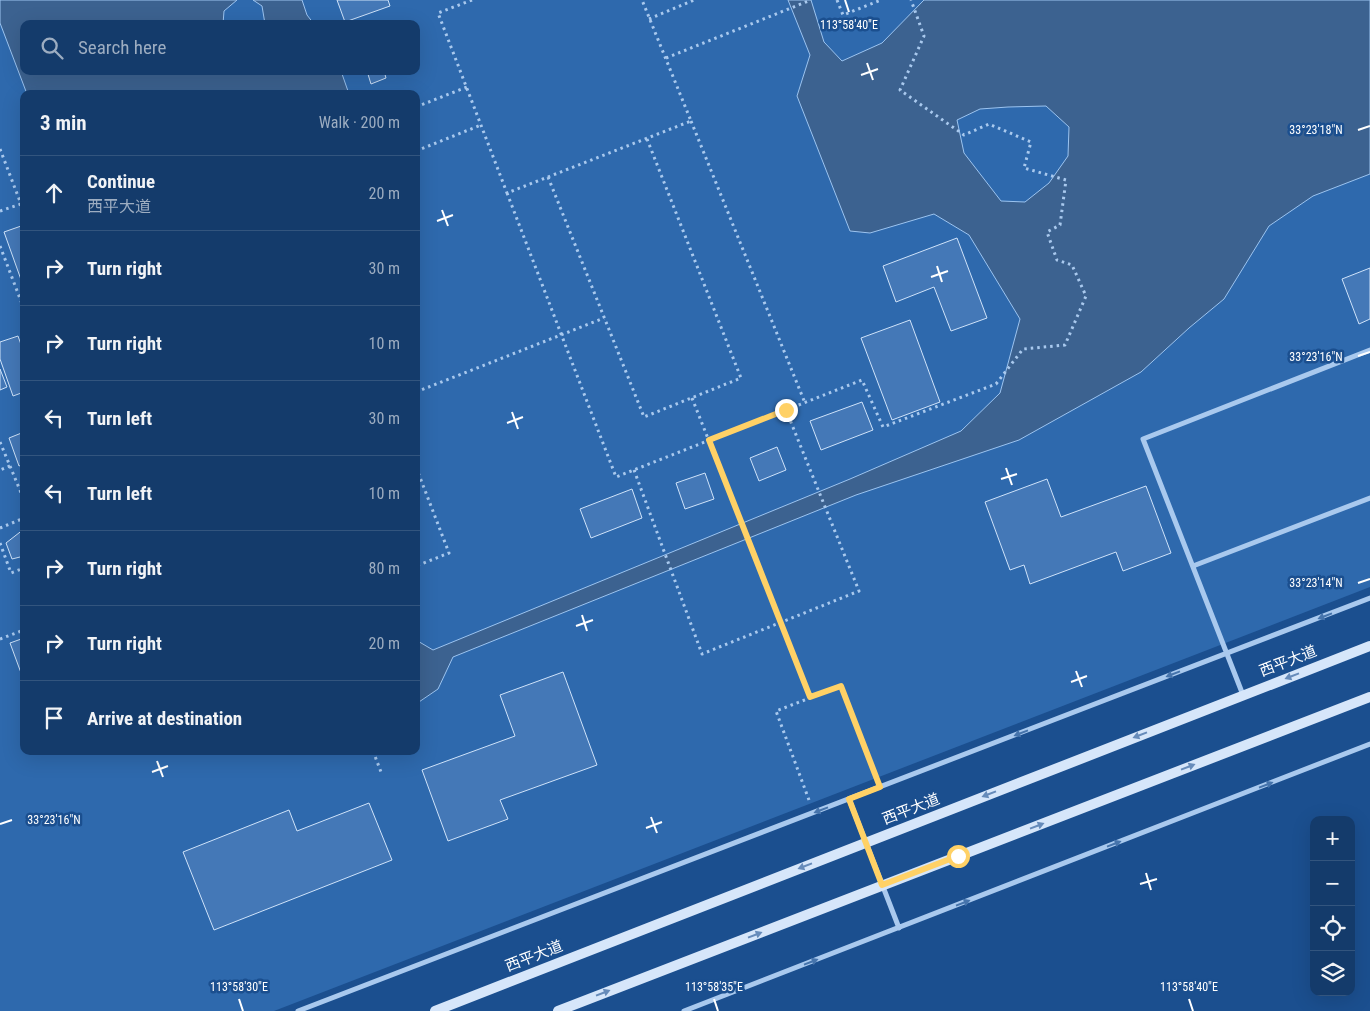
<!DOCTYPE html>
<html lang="en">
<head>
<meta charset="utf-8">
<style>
	body { margin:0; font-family:"Roboto Condensed","Noto Sans SC",sans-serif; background:#1d4271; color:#f1f3f6 }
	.controls { position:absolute; right:15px; bottom:15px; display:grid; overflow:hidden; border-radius:10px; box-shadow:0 5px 20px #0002 }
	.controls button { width:45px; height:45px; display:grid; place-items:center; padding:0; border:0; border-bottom:1px solid #33557e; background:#143b6b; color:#f1f3f6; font:25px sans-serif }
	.stop { position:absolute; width:15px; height:15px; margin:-11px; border:4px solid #ffd166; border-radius:50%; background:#fff }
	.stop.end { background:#ffd166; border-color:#fff; box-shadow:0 1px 5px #0008 }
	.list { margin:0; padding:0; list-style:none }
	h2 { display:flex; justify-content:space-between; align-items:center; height:65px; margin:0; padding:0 20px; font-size:21px }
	h2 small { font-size:16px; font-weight:400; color:#9dadc1 }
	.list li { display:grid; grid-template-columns:32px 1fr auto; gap:15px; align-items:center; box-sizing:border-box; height:75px; padding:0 20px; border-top:1px solid #33557e }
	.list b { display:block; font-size:19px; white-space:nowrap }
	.list p { margin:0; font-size:16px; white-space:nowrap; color:#9dadc1 }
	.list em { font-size:16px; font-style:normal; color:#9dadc1 }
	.icon { flex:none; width:28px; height:28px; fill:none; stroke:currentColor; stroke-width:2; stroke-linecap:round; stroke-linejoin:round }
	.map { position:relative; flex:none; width:1370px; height:1011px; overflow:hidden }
	.search { position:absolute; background:#143b6b; box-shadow:0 5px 20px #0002; left:20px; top:20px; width:400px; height:55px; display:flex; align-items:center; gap:12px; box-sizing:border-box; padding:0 18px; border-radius:10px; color:#9dadc1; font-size:19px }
	.panel { position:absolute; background:#143b6b; box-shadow:0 5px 20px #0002; left:20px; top:90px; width:400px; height:665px; border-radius:10px }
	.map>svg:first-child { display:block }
	.green { fill:#2e69ad; fill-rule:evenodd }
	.water { fill:#3c6290; stroke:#9cc4f0; fill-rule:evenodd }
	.building { fill:#4478b7; stroke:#cfe3fa }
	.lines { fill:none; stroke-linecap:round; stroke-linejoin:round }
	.path { stroke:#a9c9ee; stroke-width:3; stroke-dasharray:2.5 4; stroke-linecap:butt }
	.minor { stroke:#a9c9ee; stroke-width:5 }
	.secondary { stroke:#d6e6fa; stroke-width:10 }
	.oneway { fill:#4674ac }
	.oneway2 { fill:#668bba }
	.route { stroke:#ffd166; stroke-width:6 }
	.ticks { fill:none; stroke:#fff; stroke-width:2 }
	.labels { text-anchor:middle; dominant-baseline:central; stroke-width:5; stroke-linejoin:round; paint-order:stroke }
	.street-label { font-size:15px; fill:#fff; stroke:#1b4f8f }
	.ticks-label { font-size:12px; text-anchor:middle; fill:#fff; stroke:#1b4f8f; stroke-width:5; stroke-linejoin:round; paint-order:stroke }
</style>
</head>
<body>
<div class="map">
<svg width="1370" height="1011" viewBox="0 0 1370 1011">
	<rect width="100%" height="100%" fill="#1b4f8f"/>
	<path class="green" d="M 0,0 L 1370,0 L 1370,587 L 274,1011 L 0,1011 ZM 24,24 L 416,24 L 416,71 L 24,71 ZM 24,94 L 416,94 L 416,751 L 24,751 Z"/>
	<path class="water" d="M 0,0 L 237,0 L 224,11 L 223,24 L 24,24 L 24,71 L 341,71 L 349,94 L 27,94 L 0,23 Z
		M 253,0 L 302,0 L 307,15 L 314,24 L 265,24 L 262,6 Z
		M 788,0 L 811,0 L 824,42 L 842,61 L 882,43 L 924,0 L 1370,0 L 1370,174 L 1313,196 L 1269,226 L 1224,299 L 1189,328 L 1141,372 L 1019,440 L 856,495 L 453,657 L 438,689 L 416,704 L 416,640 L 433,650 L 850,479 L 961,431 L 1000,393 L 1020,319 L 969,235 L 934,214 L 870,233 L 850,231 L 797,96 L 810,55 ZM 1046,106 L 1069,127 L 1068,156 L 1049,183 L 1025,202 L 1001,201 L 964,153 L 957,120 L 980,109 L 1008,107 Z"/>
	<path class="building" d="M 337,0 L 388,0 L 390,6 L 345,22 Z
		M 367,71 L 384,71 L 386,78 L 371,84 Z
		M 24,225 L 24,288 L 4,232 Z
		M 957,238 L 987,318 L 951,331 L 934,287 L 896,302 L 883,266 Z
		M 1370,268 L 1370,319 L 1359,324 L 1342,279 Z
		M 910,320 L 940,402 L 892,420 L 861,338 Z
		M 18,336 L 24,353 L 24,392 L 13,396 L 0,359 L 0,342 Z
		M 0,369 L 7,387 L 0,390 Z
		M 862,402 L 873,430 L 821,450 L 810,421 Z
		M 24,432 L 24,464 L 19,466 L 9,438 Z
		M 777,447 L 786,470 L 759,481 L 750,458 Z
		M 705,473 L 714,499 L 685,509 L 676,483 Z
		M 1047,479 L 1061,517 L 1146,486 L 1171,553 L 1123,571 L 1116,552 L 1030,584 L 1024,565 L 1010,570 L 985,502 Z
		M 632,489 L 642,518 L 591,538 L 580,509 Z
		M 24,529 L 24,556 L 12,559 L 6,543 Z
		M 24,638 L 24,681 L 10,643 Z
		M 563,672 L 597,765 L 500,800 L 508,819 L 448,841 L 422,770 L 515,736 L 500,695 Z
		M 369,803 L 392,860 L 214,930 L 183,852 L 289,810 L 297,831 Z"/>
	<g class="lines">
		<path class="path" d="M 472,0 L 438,13 L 507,193 L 691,121 L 642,0
			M 837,0 L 843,15 L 881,0
			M 649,19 L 694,0
			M 666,58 L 811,0
			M 416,107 L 467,87
			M 691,121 L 805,403
			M 0,149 L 21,204
			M 416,151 L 481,125
			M 548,177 L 644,417 L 741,378 L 647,139
			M 507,193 L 616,477 L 862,380 L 883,427 L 996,384 L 1023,349 L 1065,345 L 1086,296 L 1072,265 L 1057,260 L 1047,232 L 1060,225 L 1066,180 L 1024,168 L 1031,142 L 989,124 L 964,135 L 900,90 L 924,36 L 911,0
			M 0,211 L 24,203
			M 0,246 L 24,309
			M 416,392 L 604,318
			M 692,398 L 810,697
			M 0,442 L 10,466 L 0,470
			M 10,466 L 24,500
			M 416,467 L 449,553 L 416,566
			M 634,470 L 702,654 L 859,591 L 786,410
			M 0,528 L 24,518
			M 0,543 L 11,573 L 24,568
			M 0,639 L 24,630
			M 373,751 L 381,772
			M 809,800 L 776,711 L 841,686 L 876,775"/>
		<path class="minor" d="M 1193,566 L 1370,498
			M 1243,695 L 1143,439 L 1370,350
			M 849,799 L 899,928
			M 298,1011 L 1370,598
			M 684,1011 L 1370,744"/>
		<path class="secondary" d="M 435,1011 L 1370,646
			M 558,1011 L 1370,697"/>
	</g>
	<defs><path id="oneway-solid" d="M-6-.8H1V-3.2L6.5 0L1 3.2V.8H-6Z" transform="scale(1.25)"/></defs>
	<g class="oneway">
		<use href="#oneway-solid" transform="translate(1325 616) rotate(159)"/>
		<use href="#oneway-solid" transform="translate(1173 674) rotate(159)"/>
		<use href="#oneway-solid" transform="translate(1021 733) rotate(159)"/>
		<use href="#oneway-solid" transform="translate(1266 785) rotate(-21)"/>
		<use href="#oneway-solid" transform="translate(821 810) rotate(159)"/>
		<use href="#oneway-solid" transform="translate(1114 844) rotate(-21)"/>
		<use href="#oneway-solid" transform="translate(963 903) rotate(-21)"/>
		<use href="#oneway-solid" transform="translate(811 962) rotate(-21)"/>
	</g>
	<g class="oneway2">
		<use href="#oneway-solid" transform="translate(1292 676) rotate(159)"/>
		<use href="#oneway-solid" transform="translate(1140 735) rotate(159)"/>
		<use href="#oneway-solid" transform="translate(1188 767) rotate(-21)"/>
		<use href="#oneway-solid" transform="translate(989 794) rotate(159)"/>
		<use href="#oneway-solid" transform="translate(1037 826) rotate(-21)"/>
		<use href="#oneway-solid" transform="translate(805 866) rotate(159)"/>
		<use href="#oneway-solid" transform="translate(755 935) rotate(-21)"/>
		<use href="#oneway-solid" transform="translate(603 993) rotate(-21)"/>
	</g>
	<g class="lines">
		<path class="route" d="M 786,410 L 709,440 L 810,697 L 841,686 L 880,787 L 849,799 L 882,885 L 958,856"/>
	</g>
	<path class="ticks" d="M 845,0 L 849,12M 867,63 L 873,80M 861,75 L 878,69M 1358,130 L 1370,126M 442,210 L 448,226M 437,221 L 453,215M 937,266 L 942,282M 931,277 L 948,271M 1358,356 L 1370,352M 512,412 L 518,429M 507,423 L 523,417M 1006,468 L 1012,485M 1001,479 L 1017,474M 1358,583 L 1370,579M 582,615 L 587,631M 576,626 L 593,620M 1076,671 L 1082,687M 1071,682 L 1087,676M 157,761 L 163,777M 152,772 L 168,766M 651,817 L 657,833M 0,824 L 12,820M 646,828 L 662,822M 1146,873 L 1151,890M 1140,884 L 1157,879M 239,999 L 243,1011M 714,999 L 718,1011M 1189,999 L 1193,1011"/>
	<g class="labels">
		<g class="street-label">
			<text transform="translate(1288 661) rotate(-21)">西平大道</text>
			<text transform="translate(911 809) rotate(-21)">西平大道</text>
			<text transform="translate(534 956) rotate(-21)">西平大道</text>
		</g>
	</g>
	<g class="ticks-label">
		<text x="849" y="29">113°58'40"E</text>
		<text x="1316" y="134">33°23'18"N</text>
		<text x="1316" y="361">33°23'16"N</text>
		<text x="1316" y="587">33°23'14"N</text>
		<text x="54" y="824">33°23'16"N</text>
		<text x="239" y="991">113°58'30"E</text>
		<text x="714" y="991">113°58'35"E</text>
		<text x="1189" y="991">113°58'40"E</text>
	</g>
</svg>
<div class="controls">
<button>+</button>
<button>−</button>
<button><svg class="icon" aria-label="locate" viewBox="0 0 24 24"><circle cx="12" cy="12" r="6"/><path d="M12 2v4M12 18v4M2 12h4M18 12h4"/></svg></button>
<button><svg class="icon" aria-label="layers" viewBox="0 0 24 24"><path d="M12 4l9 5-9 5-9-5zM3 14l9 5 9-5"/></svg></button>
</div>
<div class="stop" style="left:958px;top:856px"></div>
<div class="stop end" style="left:786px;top:410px"></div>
<div class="search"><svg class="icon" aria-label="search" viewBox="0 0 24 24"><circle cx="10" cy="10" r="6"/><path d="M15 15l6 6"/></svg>Search here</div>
<section class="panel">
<h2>3 min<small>Walk · 200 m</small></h2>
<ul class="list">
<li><svg class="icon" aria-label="ahead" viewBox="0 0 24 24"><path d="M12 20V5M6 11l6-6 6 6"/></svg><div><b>Continue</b><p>西平大道</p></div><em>20 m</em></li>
<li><svg class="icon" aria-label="right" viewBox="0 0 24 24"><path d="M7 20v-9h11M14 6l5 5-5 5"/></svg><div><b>Turn right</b></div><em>30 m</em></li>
<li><svg class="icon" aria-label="right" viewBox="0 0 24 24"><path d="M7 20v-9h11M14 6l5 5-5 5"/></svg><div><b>Turn right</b></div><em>10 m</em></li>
<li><svg class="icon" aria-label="left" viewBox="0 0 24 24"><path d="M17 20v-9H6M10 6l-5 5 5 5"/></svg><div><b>Turn left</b></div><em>30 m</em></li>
<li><svg class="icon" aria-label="left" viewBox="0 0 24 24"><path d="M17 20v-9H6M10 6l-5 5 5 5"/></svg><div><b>Turn left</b></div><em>10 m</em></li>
<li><svg class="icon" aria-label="right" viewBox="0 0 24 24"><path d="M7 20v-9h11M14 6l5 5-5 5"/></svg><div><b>Turn right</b></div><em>80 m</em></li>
<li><svg class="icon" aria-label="right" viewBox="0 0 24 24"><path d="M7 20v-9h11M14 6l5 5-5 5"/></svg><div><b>Turn right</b></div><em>20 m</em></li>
<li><svg class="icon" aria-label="arrive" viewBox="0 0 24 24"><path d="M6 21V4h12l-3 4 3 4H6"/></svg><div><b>Arrive at destination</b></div></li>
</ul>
</section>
</div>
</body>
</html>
